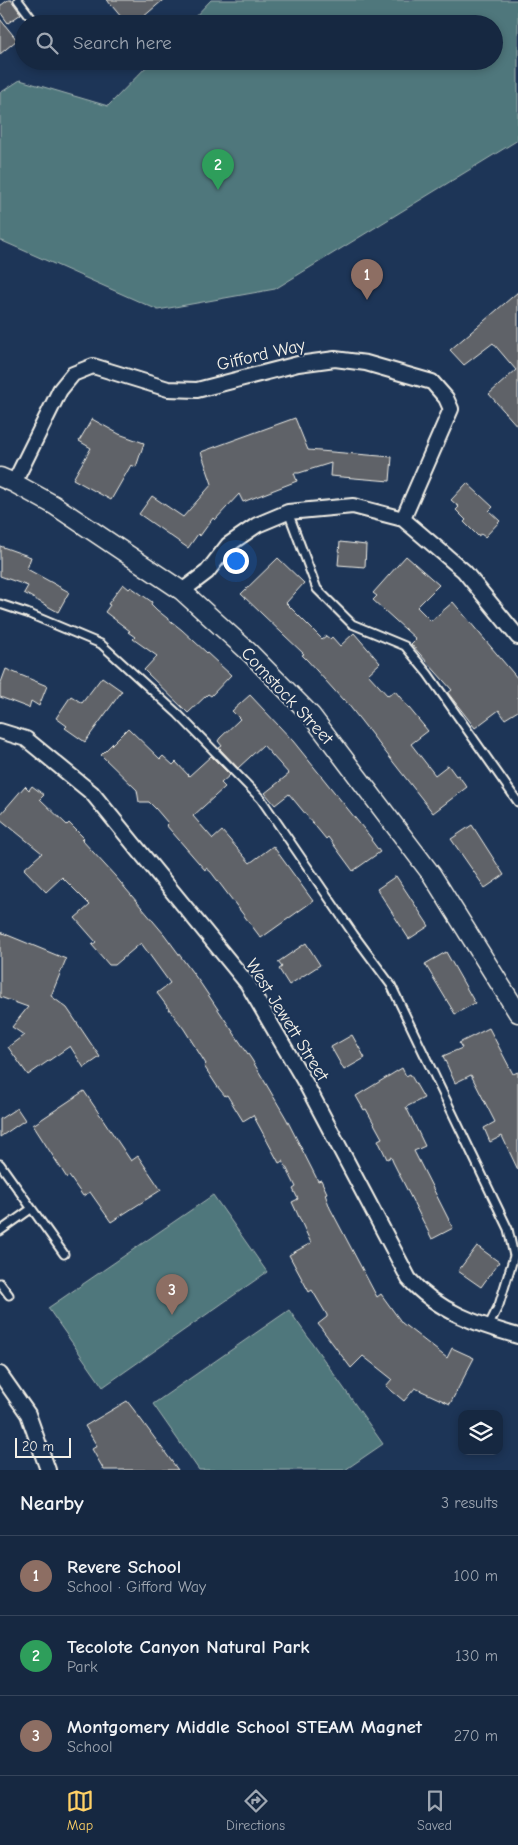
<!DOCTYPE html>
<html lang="en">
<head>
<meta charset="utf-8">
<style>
	body { margin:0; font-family:"Comic Neue",sans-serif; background:#23344c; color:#f1f3f6 }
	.controls { position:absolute; right:15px; bottom:15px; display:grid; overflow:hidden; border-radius:10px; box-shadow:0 2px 8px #0003 }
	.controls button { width:45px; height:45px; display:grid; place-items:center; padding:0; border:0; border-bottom:1px solid #35445a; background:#162841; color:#f1f3f6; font:25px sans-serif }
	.scale { position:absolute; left:15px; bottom:12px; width:56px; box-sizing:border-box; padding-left:5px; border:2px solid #f4f1e8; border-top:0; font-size:14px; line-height:18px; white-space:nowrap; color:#f4f1e8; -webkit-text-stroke:4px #1d3557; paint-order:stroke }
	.you { position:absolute; left:235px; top:560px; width:18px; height:18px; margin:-12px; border:4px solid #fff; border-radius:50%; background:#1a73e8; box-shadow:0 0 0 8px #1a73e833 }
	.badge { display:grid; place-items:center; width:32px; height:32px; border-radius:50%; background:#ffd166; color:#fff; font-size:16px; font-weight:700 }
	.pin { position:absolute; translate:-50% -41px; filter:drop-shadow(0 1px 2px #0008) }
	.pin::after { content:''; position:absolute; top:26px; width:18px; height:15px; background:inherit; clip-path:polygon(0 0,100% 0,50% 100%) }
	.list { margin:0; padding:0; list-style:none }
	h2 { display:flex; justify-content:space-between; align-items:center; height:65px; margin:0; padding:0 20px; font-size:21px }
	h2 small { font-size:16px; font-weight:400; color:#9ea6b1 }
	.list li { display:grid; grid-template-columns:32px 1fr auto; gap:15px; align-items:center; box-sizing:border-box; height:80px; padding:0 20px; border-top:1px solid #35445a }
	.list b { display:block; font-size:19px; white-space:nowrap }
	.list p { margin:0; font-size:16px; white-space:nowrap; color:#9ea6b1 }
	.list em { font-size:16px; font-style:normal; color:#9ea6b1 }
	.icon { flex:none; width:28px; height:28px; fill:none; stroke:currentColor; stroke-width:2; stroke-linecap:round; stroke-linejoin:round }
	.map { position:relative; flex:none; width:518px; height:1470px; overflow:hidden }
	.search { position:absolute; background:#162841; box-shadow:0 2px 8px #0003; left:15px; right:15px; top:15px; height:55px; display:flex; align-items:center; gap:12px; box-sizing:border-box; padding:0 18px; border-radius:28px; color:#9ea6b1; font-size:19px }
	.sheet { height:305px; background:#162841 }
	nav { display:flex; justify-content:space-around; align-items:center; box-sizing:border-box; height:70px; border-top:1px solid #35445a; background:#162841; font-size:14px; color:#9ea6b1 }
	nav a { display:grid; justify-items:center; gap:2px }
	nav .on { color:#ffd166 }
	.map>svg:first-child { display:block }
	.green { fill:#4f777b; stroke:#a2b4b2 }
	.building { fill:#5e6268; stroke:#f4f1e8 }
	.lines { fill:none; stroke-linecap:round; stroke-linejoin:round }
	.service-casing { stroke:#f4f1e8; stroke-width:11 }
	.minor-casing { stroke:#f4f1e8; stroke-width:18 }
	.tertiary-casing { stroke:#f4f1e8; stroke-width:21 }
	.service { stroke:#1d3557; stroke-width:7 }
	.minor { stroke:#1d3557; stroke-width:14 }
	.tertiary { stroke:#1d3557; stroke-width:18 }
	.labels { text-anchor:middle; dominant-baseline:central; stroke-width:4.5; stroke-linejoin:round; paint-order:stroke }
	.street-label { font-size:18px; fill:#f4f1e8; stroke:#1d3557 }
</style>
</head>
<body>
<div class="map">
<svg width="518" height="1470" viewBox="0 0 518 1470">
	<rect width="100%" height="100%" fill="#1d3557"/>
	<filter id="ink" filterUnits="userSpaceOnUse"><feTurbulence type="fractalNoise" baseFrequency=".02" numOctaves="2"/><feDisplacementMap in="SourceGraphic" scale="10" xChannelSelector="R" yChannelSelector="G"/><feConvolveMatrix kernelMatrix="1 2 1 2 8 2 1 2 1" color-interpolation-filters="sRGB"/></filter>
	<g filter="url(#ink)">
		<path class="green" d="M 211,0 L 518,0 L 518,140 L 275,289 L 158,310 L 0,240 L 0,93 L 20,80 L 108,106 L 152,61 L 494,61 L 494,24 L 188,24 Z
			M 213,1195 L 267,1272 L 103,1387 L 48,1308 Z
			M 289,1310 L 383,1444 L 345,1470 L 199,1470 L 153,1404 Z"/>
		<path class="building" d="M 8,0 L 11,0 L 21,14 L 8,23 L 0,12 L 0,6 Z
			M 107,0 L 163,0 L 135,24 L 127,24 Z
			M 0,19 L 17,40 L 0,54 Z
			M 518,292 L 518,427 L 489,394 L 516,370 L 493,343 L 464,365 L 450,350 Z
			M 295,418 L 308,450 L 392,457 L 390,481 L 330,476 L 331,463 L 299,473 L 294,473 L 297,481 L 243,502 L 239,494 L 215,520 L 213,518 L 200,536 L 198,534 L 188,548 L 139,514 L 152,496 L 183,517 L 212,484 L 201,452 Z
			M 92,419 L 119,434 L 144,443 L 136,467 L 131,465 L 111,500 L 73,479 L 91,448 L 79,441 Z
			M 467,483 L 493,507 L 489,511 L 500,521 L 485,537 L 481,534 L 478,536 L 464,522 L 466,520 L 456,510 L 459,507 L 451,500 Z
			M 340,542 L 366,545 L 365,567 L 338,565 Z
			M 0,546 L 31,557 L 27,569 L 69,592 L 58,612 L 24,593 L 28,586 L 0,576 Z
			M 406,556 L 439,585 L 417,607 L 431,621 L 453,602 L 518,679 L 518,711 L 505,719 L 499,710 L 475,728 L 448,693 L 452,690 L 411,644 L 416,639 L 373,600 L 377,596 L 373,593 Z
			M 278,558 L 304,583 L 286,603 L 322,639 L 326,636 L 330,639 L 332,637 L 340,646 L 354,633 L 380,663 L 368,674 L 388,696 L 395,691 L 428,731 L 411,744 L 435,775 L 448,765 L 456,776 L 458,775 L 467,787 L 433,813 L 344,699 L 343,700 L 308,661 L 302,655 L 304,654 L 241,594 Z
			M 123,584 L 129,589 L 131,587 L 152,602 L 151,604 L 157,610 L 182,630 L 231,675 L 211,696 L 208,694 L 188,713 L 144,670 L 157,656 L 133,639 L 135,637 L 128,632 L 130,631 L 105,612 L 110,605 L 108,604 Z
			M 6,669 L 47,686 L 39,706 L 31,701 L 29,708 L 0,697 L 0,685 Z
			M 102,677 L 122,691 L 85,742 L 65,728 L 67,726 L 56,718 L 71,696 L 82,703 Z
			M 250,695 L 293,741 L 372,839 L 371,840 L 380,852 L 353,871 L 328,837 L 326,839 L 289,794 L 275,805 L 265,793 L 289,774 L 263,745 L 238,768 L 219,748 L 222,746 L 218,741 L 220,738 L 240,719 L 232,711 Z
			M 128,728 L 160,759 L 163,756 L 173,765 L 176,762 L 189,776 L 211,756 L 230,775 L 221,783 L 225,787 L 193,816 L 213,839 L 222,831 L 250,863 L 273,846 L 313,901 L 261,938 L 211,872 L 206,868 L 205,870 L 166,825 L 168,823 L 156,809 L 149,802 L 139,802 L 137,790 L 101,755 Z
			M 25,786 L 29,790 L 32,786 L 44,795 L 40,799 L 67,825 L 69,823 L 84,838 L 82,840 L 115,876 L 164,934 L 201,984 L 252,1060 L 286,1118 L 318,1181 L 321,1180 L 327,1193 L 325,1194 L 330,1208 L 377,1297 L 381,1294 L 402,1323 L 447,1358 L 452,1348 L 474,1358 L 450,1404 L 415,1388 L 404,1401 L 386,1386 L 392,1379 L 363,1356 L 351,1368 L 318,1324 L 327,1317 L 327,1315 L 312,1290 L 309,1292 L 289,1255 L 311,1243 L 292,1202 L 298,1199 L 293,1189 L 296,1187 L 283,1161 L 279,1163 L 253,1115 L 243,1121 L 227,1095 L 225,1096 L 217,1086 L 204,1066 L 206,1064 L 184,1029 L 157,993 L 170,983 L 141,943 L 115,965 L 109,965 L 92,945 L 96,942 L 75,918 L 90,905 L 62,877 L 46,892 L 24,869 L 42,853 L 0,819 L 0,815 Z
			M 472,825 L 504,875 L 485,888 L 451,839 Z
			M 396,876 L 429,926 L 409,939 L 377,889 Z
			M 0,932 L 66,959 L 51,996 L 67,1008 L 100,1057 L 84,1068 L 70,1046 L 28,1075 L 8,1047 L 24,1035 L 12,1027 L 28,1007 L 0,997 Z
			M 306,943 L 320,965 L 289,985 L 279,969 L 282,967 L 278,962 Z
			M 446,952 L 475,1003 L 455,1014 L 425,964 Z
			M 489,1028 L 513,1074 L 518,1072 L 518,1170 L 502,1136 L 490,1142 L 484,1128 L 495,1122 L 471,1075 L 455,1083 L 443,1056 L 462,1048 L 459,1043 Z
			M 352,1035 L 365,1058 L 344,1070 L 331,1047 Z
			M 402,1068 L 406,1076 L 410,1074 L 424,1098 L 406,1107 L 425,1146 L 414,1151 L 453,1228 L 432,1239 L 393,1162 L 391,1157 L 387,1159 L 378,1140 L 382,1138 L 366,1109 L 364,1110 L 356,1096 Z
			M 84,1091 L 131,1161 L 138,1156 L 161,1190 L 111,1222 L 90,1192 L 83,1196 L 69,1176 L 67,1178 L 33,1125 Z
			M 17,1108 L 25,1120 L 0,1137 L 0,1119 Z
			M 477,1246 L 499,1262 L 481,1287 L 458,1271 Z
			M 127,1401 L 134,1410 L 178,1470 L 104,1470 L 92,1449 L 97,1446 L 85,1426 Z"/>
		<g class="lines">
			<g class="service-casing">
				<path id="service" d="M 18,0 L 36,24
					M 22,36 L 24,34
					M 288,512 L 317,589 L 352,624 L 405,646 L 428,674 L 518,802
					M 0,604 L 27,613 L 101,644 L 178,714 L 261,799 L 354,935 L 391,985 L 508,1229 L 514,1256 L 499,1305 L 488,1327
					M 0,1164 L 64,1254
					M 0,1231 L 31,1209
					M 0,1283 L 9,1295"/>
			</g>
			<g class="minor-casing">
				<path id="minor" d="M 14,483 L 60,390 L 73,374 L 93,366 L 168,389 L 197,390 L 298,364 L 335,359 L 366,363 L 432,382 L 446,398 L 451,409 L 403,519
					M 182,591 L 207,572 L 228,545 L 257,525 L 288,512 L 353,506 L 403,519 L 464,571 L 518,637
					M 0,731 L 26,739 L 92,793 L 247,983 L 306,1084 L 409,1279 C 437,1311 479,1325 518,1336
					M 0,1374 L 28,1414 L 48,1470"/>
			</g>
			<g class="tertiary-casing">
				<path id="tertiary" d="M 0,477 L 14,483 L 54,505 L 182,591 L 250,653 L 311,715 L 432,875 L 518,1013"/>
			</g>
			<use href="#service" class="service"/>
			<use href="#minor" class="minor"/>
			<use href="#tertiary" class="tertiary"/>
		</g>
	</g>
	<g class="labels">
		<g class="street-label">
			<text transform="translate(261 355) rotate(-13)">Gifford Way</text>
			<text transform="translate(287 696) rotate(47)">Comstock Street</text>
			<text transform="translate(287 1020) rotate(58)">West Jewett Street</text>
		</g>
	</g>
</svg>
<div class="controls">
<button><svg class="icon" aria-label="layers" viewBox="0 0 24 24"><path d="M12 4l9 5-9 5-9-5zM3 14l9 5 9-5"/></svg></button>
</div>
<div class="scale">20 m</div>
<div class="you"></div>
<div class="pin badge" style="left:367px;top:300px;background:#8d6e63">1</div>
<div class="pin badge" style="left:218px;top:190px;background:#2e9e5b">2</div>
<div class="pin badge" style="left:172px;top:1315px;background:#8d6e63">3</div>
<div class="search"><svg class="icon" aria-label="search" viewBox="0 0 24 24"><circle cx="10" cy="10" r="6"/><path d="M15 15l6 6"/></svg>Search here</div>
</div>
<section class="sheet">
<h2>Nearby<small>3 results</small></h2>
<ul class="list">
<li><span class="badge" style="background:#8d6e63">1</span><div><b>Revere School</b><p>School · Gifford Way</p></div><em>100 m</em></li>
<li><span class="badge" style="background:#2e9e5b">2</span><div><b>Tecolote Canyon Natural Park</b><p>Park</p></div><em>130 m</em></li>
<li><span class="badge" style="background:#8d6e63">3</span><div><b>Montgomery Middle School STEAM Magnet</b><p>School</p></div><em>270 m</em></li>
</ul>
</section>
<nav>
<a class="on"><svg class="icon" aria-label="map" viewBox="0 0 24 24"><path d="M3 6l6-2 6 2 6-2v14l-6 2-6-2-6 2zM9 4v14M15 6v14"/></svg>Map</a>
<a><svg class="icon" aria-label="directions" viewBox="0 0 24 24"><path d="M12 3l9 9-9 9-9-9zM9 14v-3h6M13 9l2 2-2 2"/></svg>Directions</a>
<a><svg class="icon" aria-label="saved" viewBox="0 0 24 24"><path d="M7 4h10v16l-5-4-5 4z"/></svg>Saved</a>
</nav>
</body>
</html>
